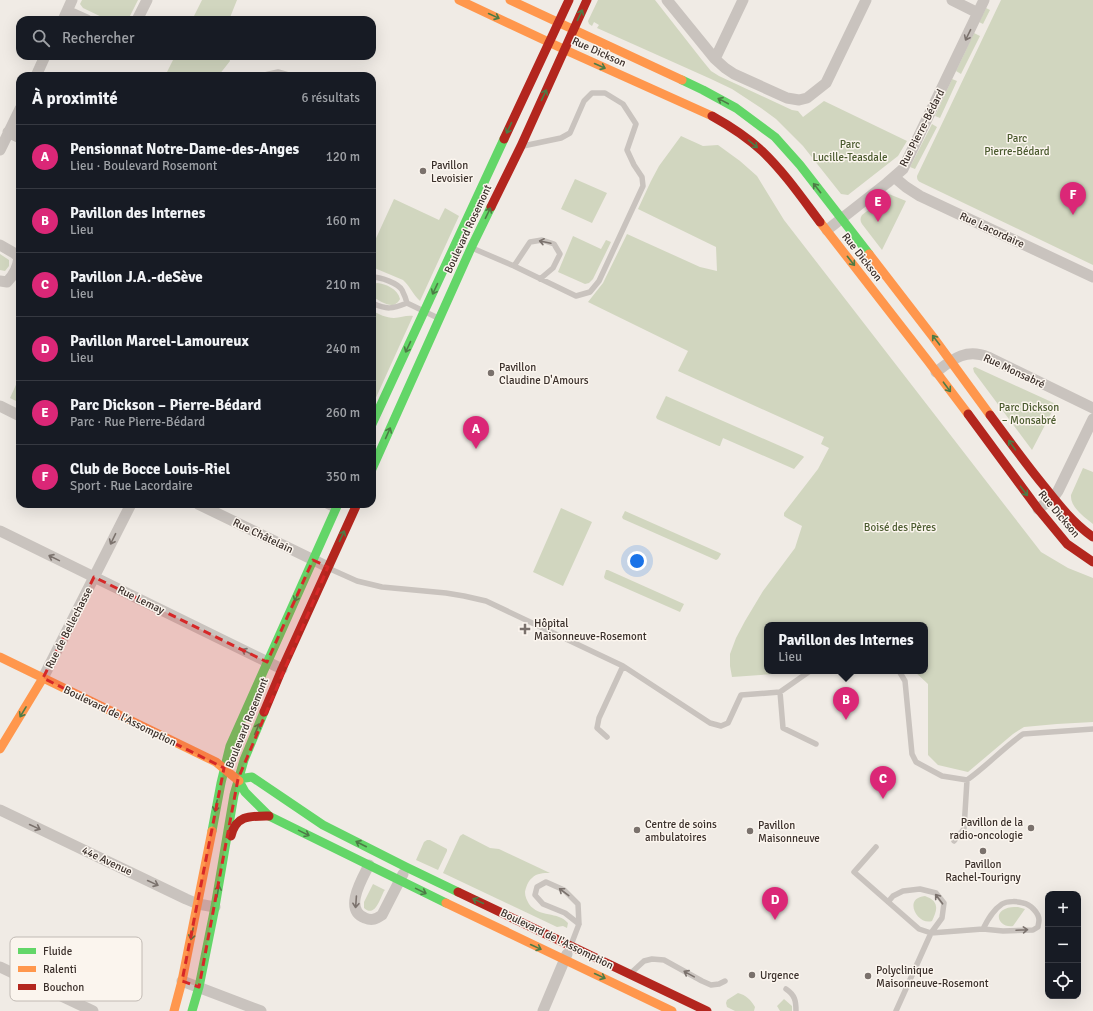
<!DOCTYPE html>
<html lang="fr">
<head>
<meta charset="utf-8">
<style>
	body { margin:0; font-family:Signika,sans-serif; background:#20242c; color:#f1f3f6 }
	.controls { position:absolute; right:12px; bottom:12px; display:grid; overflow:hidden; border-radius:8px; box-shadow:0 4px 16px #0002 }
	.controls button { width:36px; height:36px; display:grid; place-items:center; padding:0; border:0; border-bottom:1px solid #363941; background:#171b24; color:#f1f3f6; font:20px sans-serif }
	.you { position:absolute; left:637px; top:561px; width:14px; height:14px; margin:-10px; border:3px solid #fff; border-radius:50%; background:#1a73e8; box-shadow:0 0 0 6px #1a73e833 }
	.badge { display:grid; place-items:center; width:26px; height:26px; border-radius:50%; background:#db2777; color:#fff; font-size:13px; font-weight:700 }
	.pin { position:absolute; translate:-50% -33px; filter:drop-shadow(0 1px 2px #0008) }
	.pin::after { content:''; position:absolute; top:21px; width:14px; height:12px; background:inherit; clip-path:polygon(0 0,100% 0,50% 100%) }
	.popup { position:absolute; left:764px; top:622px; width:164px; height:52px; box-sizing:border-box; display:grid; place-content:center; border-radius:8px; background:#171b24; filter:drop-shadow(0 1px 3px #0005); font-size:13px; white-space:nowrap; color:#9ea1a6 }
	.popup b { font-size:15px; color:#f1f3f6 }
	.popup::after { content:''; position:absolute; left:50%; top:100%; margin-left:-8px; border:8px solid transparent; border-top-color:#171b24 }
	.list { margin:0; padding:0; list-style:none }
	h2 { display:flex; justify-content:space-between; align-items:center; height:52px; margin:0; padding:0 16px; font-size:17px }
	h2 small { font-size:13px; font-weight:400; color:#9ea1a6 }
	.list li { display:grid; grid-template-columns:26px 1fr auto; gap:12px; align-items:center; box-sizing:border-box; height:64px; padding:0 16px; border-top:1px solid #363941 }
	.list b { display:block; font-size:15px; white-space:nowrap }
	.list p { margin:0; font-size:13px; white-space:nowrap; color:#9ea1a6 }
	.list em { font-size:13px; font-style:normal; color:#9ea1a6 }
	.icon { flex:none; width:22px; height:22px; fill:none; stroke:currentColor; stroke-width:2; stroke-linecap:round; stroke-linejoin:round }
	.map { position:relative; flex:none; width:1093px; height:1011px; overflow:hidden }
	.search { position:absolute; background:#171b24; box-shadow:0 4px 16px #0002; left:16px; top:16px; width:360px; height:44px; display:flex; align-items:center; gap:10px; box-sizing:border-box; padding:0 14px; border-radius:12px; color:#9ea1a6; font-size:15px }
	.panel { position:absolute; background:#171b24; box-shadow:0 4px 16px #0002; left:16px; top:72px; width:360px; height:436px; border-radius:12px }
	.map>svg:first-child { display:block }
	.green { fill:#d1d6bf }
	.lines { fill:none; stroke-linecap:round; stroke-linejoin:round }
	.lane { stroke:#c9c3be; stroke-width:5.5 }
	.street { stroke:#c9c3be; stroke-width:11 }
	.fast { stroke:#63d668; stroke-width:9 }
	.slow { stroke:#ff974d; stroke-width:9 }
	.jam { stroke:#b3261e; stroke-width:9 }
	.oneway { stroke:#4d7b46 }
	.oneway2 { stroke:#7b726d }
	.marked { fill:#d62828; fill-opacity:0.2; stroke:#d62828; stroke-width:3; stroke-dasharray:8 5; stroke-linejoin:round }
	.poi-dot { fill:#7a716c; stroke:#fbf5ee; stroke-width:1.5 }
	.labels { text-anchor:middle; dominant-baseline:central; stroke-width:3; stroke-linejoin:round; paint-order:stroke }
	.street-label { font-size:11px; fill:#3b302b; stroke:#fbf5ee }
	.park-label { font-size:11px; fill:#4a5a2e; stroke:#fbf5ee }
	.poi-label { font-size:11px; fill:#3b302b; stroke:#fbf5ee; text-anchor:start }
	.key { fill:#fbf5ee; stroke:#c1bab4; stroke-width:1 }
	.key-label { font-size:11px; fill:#3b302b }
</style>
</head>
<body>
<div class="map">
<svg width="1093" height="1011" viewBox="0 0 1093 1011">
	<rect width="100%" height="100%" fill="#f0ebe5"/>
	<path class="green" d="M 82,0 L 138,0 L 128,20 L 108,20 L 83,8 L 80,4 Z
		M 202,0 L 237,0 L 229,20 L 192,20 Z
		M 598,0 L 655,0 L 702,60 L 711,71 L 719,76 L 792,110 L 798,111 L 803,117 L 824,101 L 907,141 L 898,156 L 848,195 L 841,194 L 803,146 L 776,119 L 761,108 L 732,89 L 711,79 L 597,28 L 599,25 L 594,22 L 592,26 L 589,24 L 588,21 Z
		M 1001,0 L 1093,0 L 1093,265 L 922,183 C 918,181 917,180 917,176 Z
		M 986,8 L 990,10 L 983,24 L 979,22 Z
		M 974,33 L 980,36 L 961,74 L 956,71 Z
		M 175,56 L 228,56 L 230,61 L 219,75 L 199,72 L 197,76 L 165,76 Z
		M 952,79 L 957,81 L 940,118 L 935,116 Z
		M 932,124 L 937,127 L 915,169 L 910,167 Z
		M 681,136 L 703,146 L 718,145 L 740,161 L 757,176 L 784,220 L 1041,552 L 1068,568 L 1093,578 L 1093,722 L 1057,724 L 1024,727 L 1013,734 L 968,772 L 938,765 L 928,755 L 928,684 L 914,671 L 925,671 L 925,625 L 767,625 L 767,671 L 788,671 L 788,673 L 732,677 L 730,666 L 730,654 L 736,638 L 745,621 L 763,591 L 795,548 L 802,526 L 787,518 L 784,516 L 784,513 L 818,469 L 829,448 L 821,444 L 824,437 L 678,371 L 688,351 L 588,302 L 603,283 L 627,234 L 700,267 L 717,271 L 716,247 L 638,209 L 651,181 L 659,166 Z
		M 575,179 L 607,193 L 592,223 L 561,209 Z
		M 889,194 L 906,201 L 882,250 L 862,224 C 860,221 860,218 862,215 Z
		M 394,199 L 439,220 L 445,208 L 459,216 L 420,301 C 413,295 410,286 403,280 L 372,267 L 372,247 Z
		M 573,236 L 601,249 L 606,240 L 611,242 L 593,279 L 589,283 L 585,284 L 558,272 Z
		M 0,254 L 9,260 L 9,266 L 5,271 L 0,270 Z
		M 377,283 C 386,284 398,289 400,299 C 394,311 382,302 373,297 L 372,296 L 372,285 Z
		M 372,311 C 379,314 386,318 394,318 C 401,318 406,315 413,316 L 374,402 L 372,401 Z
		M 975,367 L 1056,404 L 1032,450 L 974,372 L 973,368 Z
		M 20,376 L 20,403 L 10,398 Z
		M 666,396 L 803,456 L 804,457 L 794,469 L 723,438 L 720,446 L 719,446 L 657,419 L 656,417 Z
		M 1083,468 L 1093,472 L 1093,524 C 1084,517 1070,507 1071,495 Z
		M 561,508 L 592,522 L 563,586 L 533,572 Z
		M 625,511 L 720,553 L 721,554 L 718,559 L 716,560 L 623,519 L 622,517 Z
		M 606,570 L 608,570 L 684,604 L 680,612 L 605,579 L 604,577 Z
		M 463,834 L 490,848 L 499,849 L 550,873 C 543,873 537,873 532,878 C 528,881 526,887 525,892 C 525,897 527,900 529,904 C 539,918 558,911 568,923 L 567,928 L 563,926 L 557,927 L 443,873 L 460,836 Z
		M 427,840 L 430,840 L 447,849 L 447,851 L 438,870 L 416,860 L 424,842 Z
		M 373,884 L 385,890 L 384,891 C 380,899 375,918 364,908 L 364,902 Z
		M 925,896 C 939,901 938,909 932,921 C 918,926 902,898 925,896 Z
		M 1018,907 L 1025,909 L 1013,926 C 1000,928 993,914 1005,909 C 1009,907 1013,907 1018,907 Z
		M 738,993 C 746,995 751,1000 755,1007 L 754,1011 L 735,1011 L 727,1007 L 726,1003 L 727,1000 Z
		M 784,999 L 792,1006 L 792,1011 L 780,1011 L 777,1006 Z"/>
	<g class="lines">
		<path class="lane" d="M 260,76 L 278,72 L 292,76
			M 472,248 L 514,266 L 576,296 L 590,292 L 599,281 L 643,186 L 642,177 L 634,165 L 627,150 L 636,124 L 623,104 L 605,93 L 592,93 L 584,101 L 570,133 L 561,138 L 523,146
			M 514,266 L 530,242 L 542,240 L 554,244 L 560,254 L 553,268 L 540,279
			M 372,277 C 380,277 398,283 402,290 C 404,294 406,299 407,303 L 440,319
			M 372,303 C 387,310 392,309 407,303
			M 323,504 L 335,510
			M 328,568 L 357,581 L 382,587 L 446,593 L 464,596 L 486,601 L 623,666 L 710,723 L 721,726 L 728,723 L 741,695 L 780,692 L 810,671
			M 899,671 L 905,681 L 912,754 L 916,762 L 942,776 L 967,780 C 987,766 1003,748 1023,734 L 1093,729
			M 780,692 L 783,728 L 816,744
			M 607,737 L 597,728 L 599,718 L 623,666
			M 954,841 L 964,829 L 967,780
			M 876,847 L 854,872 L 919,929 L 931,933 L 983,929 L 1003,931 L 1033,930 L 1038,927 C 1038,925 1039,923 1039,920 C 1039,913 1030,904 1023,903 C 1018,901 1007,901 1002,904 C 993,910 988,919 983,929
			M 888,902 L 893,896 L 903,891 L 920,889 L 936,893 L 944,903 L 942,918 L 931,933 L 896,1011
			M 571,945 L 579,924 L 578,904 L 564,890 L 546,882 L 537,887 L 535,895 L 543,904 L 565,913 L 579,924
			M 631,973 L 644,961 L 652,959 L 664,960 L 702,981 L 711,985 L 719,984 L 725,981
			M 786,989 C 795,995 796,1001 796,1011"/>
		<path class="street" d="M 667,0 L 715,59 L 725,68 L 734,74 L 787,98 L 799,100 L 807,98 L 826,83 L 866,0
			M 952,0 L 978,13
			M 67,11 L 87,20
			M 63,20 L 72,0
			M 137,20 L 147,0
			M 715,59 L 743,0
			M 36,76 L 45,56
			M 8,132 L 20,138
			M 0,150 L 20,109
			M 894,177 L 906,187 L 920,196 L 1093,277
			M 827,230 L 887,183 L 903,169 L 984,0
			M 0,245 L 14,253 L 19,257 C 18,267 14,275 7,282 L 0,281
			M 936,372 C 953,359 966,348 988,357 L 1093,408
			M 0,406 L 20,416
			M 198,504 L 328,567
			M 1038,509 L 1053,498 L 1058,491 L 1093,419
			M 0,531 L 282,669
			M 43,678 L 131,504
			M 0,810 L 186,899 L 198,904 L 215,907
			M 369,865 C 362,879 343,910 365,918 C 372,921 376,919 382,915 L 403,874
			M 0,967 L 93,1011
			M 182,981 L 261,1011
			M 543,1011 L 567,954"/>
		<path class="fast" d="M 682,80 L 703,90 L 736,108 L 775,137 L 800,165 L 869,254
			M 372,424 L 504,139
			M 372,469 L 471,248 L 491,207
			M 238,779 L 252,777 L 323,825 L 406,867 L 458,892
			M 239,781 L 245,792 L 269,816 L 446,903
			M 212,831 L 221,783 L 230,746 L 338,504
			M 192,1011 L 199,987 L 215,907 L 234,795 L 244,760 L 264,712"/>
		<path class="slow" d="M 459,0 L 572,53 L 712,116
			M 510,0 L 682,80
			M 820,222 L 928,361 L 968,414
			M 869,254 L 933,337 L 990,415
			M 0,657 L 216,762 L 239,781
			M 0,749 L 43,678
			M 446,903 L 672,1011
			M 174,1011 L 182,981 L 212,831"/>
		<path class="jam" d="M 712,116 C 730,126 747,137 762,151 C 784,172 802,198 820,222
			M 504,139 L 569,0
			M 491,207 L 521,146 L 587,0
			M 968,414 L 1038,509 L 1067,544 L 1093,562
			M 990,415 C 1008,439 1025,463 1044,486 C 1059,505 1073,523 1093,537
			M 264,712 L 282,669 L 357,504
			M 231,836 C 236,815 250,816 269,816
			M 458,892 L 707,1011"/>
	</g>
	<defs><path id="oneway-shaft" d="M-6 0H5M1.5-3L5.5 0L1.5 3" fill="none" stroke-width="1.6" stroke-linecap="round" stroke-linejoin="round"/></defs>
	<g class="oneway">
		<use href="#oneway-shaft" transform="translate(580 15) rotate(-65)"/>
		<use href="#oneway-shaft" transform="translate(494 16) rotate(25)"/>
		<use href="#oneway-shaft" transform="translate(600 66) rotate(24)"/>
		<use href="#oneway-shaft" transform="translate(544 95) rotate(-65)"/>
		<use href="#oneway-shaft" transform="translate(723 101) rotate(-152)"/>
		<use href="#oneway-shaft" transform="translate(509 128) rotate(115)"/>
		<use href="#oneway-shaft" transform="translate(753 144) rotate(40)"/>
		<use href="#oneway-shaft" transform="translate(817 188) rotate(-128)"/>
		<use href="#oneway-shaft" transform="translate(488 213) rotate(-64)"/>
		<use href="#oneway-shaft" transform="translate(851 261) rotate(52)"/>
		<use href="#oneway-shaft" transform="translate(435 289) rotate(115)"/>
		<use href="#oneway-shaft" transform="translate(936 340) rotate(-127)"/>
		<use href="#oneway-shaft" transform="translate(408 347) rotate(115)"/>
		<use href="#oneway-shaft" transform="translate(947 387) rotate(53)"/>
		<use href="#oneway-shaft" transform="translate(388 433) rotate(-66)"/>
		<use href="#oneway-shaft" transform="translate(1012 445) rotate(-126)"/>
		<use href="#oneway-shaft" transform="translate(1024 491) rotate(53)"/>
		<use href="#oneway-shaft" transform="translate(342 536) rotate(-65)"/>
		<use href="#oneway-shaft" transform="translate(297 596) rotate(114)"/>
		<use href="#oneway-shaft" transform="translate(23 712) rotate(121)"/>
		<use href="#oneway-shaft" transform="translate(257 729) rotate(-67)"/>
		<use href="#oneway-shaft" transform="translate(216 806) rotate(101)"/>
		<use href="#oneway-shaft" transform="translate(304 833) rotate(26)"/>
		<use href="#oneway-shaft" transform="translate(361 844) rotate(-153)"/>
		<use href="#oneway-shaft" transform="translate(218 891) rotate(-80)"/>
		<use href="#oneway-shaft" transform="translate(421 891) rotate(26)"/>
		<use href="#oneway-shaft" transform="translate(478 901) rotate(-155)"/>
		<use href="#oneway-shaft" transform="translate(192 934) rotate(101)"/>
		<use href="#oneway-shaft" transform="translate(536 947) rotate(25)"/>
		<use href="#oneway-shaft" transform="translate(600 976) rotate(25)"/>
	</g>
	<g class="oneway2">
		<use href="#oneway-shaft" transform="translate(968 35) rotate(116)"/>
		<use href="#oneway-shaft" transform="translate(545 242) rotate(-168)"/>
		<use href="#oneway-shaft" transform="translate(113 539) rotate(116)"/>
		<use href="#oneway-shaft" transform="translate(54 558) rotate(-154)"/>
		<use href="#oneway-shaft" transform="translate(247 652) rotate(-154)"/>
		<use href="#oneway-shaft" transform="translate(35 827) rotate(25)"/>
		<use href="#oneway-shaft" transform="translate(153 883) rotate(25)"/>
		<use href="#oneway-shaft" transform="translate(564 892) rotate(-143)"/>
		<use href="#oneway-shaft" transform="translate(939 899) rotate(-127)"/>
		<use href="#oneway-shaft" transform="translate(356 902) rotate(94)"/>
		<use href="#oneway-shaft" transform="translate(1022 930) rotate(-3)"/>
		<use href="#oneway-shaft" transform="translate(689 974) rotate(-151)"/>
	</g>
	<path class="marked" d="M 313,560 L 328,567 L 238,779 L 199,987 L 182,981 L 224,768 L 43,678 L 94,577 L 267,662 Z"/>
	<g class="poi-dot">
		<circle cx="423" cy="171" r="4"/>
		<circle cx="491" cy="373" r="4"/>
		<path d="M523 623h4v4h4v4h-4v4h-4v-4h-4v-4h4z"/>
		<circle cx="1031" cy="828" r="4"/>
		<circle cx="637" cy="830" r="4"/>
		<circle cx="750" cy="831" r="4"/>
		<circle cx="983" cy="851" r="4"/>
		<circle cx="752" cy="975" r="4"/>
		<circle cx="868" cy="976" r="4"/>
	</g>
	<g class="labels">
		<g class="street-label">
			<text transform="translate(599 52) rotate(24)">Rue Dickson</text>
			<text transform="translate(922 128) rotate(-63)">Rue Pierre-Bédard</text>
			<text transform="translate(468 229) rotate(-65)">Boulevard Rosemont</text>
			<text transform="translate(992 230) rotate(25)">Rue Lacordaire</text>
			<text transform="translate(862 257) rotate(52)">Rue Dickson</text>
			<text transform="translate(1014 371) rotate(25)">Rue Monsabré</text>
			<text transform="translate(1059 514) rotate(50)">Rue Dickson</text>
			<text transform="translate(263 536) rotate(26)">Rue Châtelain</text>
			<text transform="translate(141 600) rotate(26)">Rue Lemay</text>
			<text transform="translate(69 628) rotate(-63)">Rue de Bellechasse</text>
			<text transform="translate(120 716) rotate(26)">Boulevard de l'Assomption</text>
			<text transform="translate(247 723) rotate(-68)">Boulevard Rosemont</text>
			<text transform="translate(107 861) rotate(25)">44e Avenue</text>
			<text transform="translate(557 939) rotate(26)">Boulevard de l'Assomption</text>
		</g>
		<g class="park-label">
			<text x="1017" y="138">Parc<tspan x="1017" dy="13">Pierre-Bédard</tspan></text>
			<text x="850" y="144">Parc<tspan x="850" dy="13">Lucille-Teasdale</tspan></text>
			<text x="1029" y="407">Parc Dickson<tspan x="1029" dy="13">– Monsabré</tspan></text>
			<text x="900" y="527">Boisé des Pères</text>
		</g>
		<g class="poi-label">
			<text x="431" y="165">Pavillon<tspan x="431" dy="13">Levoisier</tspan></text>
			<text x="499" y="367">Pavillon<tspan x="499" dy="13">Claudine D'Amours</tspan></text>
			<text x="534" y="623">Hôpital<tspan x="534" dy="13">Maisonneuve-Rosemont</tspan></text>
			<text x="1023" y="822" text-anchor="end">Pavillon de la<tspan x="1023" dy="13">radio-oncologie</tspan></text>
			<text x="645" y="824">Centre de soins<tspan x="645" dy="13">ambulatoires</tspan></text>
			<text x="758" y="825">Pavillon<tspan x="758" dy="13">Maisonneuve</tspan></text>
			<text x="983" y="864" text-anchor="middle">Pavillon<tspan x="983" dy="13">Rachel-Tourigny</tspan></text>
			<text x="876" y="970">Polyclinique<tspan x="876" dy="13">Maisonneuve-Rosemont</tspan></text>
			<text x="760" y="975">Urgence</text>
		</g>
	</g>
	<rect x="10" y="937" width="132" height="64" rx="6" class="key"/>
	<rect x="18" y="948" width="18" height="6" fill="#63d668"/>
	<rect x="18" y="966" width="18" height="6" fill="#ff974d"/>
	<rect x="18" y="984" width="18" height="6" fill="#b3261e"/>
	<g class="key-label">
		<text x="43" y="955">Fluide</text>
		<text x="43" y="973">Ralenti</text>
		<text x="43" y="991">Bouchon</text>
	</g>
</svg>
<div class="controls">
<button>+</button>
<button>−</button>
<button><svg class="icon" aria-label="locate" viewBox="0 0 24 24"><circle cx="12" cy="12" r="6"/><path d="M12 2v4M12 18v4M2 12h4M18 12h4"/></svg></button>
</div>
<div class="you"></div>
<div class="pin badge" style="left:476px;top:449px">A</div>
<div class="pin badge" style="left:846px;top:720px">B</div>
<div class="popup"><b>Pavillon des Internes</b>Lieu</div>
<div class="pin badge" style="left:883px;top:799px">C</div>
<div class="pin badge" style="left:775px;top:920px">D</div>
<div class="pin badge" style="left:878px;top:222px">E</div>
<div class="pin badge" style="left:1073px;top:215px">F</div>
<div class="search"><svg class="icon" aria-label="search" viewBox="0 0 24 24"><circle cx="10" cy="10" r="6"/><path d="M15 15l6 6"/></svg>Rechercher</div>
<section class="panel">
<h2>À proximité<small>6 résultats</small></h2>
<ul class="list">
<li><span class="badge">A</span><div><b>Pensionnat Notre-Dame-des-Anges</b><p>Lieu · Boulevard Rosemont</p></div><em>120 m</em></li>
<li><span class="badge">B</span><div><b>Pavillon des Internes</b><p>Lieu</p></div><em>160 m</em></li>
<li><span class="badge">C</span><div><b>Pavillon J.A.-deSève</b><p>Lieu</p></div><em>210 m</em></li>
<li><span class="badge">D</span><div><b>Pavillon Marcel-Lamoureux</b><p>Lieu</p></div><em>240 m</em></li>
<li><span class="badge">E</span><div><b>Parc Dickson – Pierre-Bédard</b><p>Parc · Rue Pierre-Bédard</p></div><em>260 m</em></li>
<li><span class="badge">F</span><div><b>Club de Bocce Louis-Riel</b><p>Sport · Rue Lacordaire</p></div><em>350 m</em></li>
</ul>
</section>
</div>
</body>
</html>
